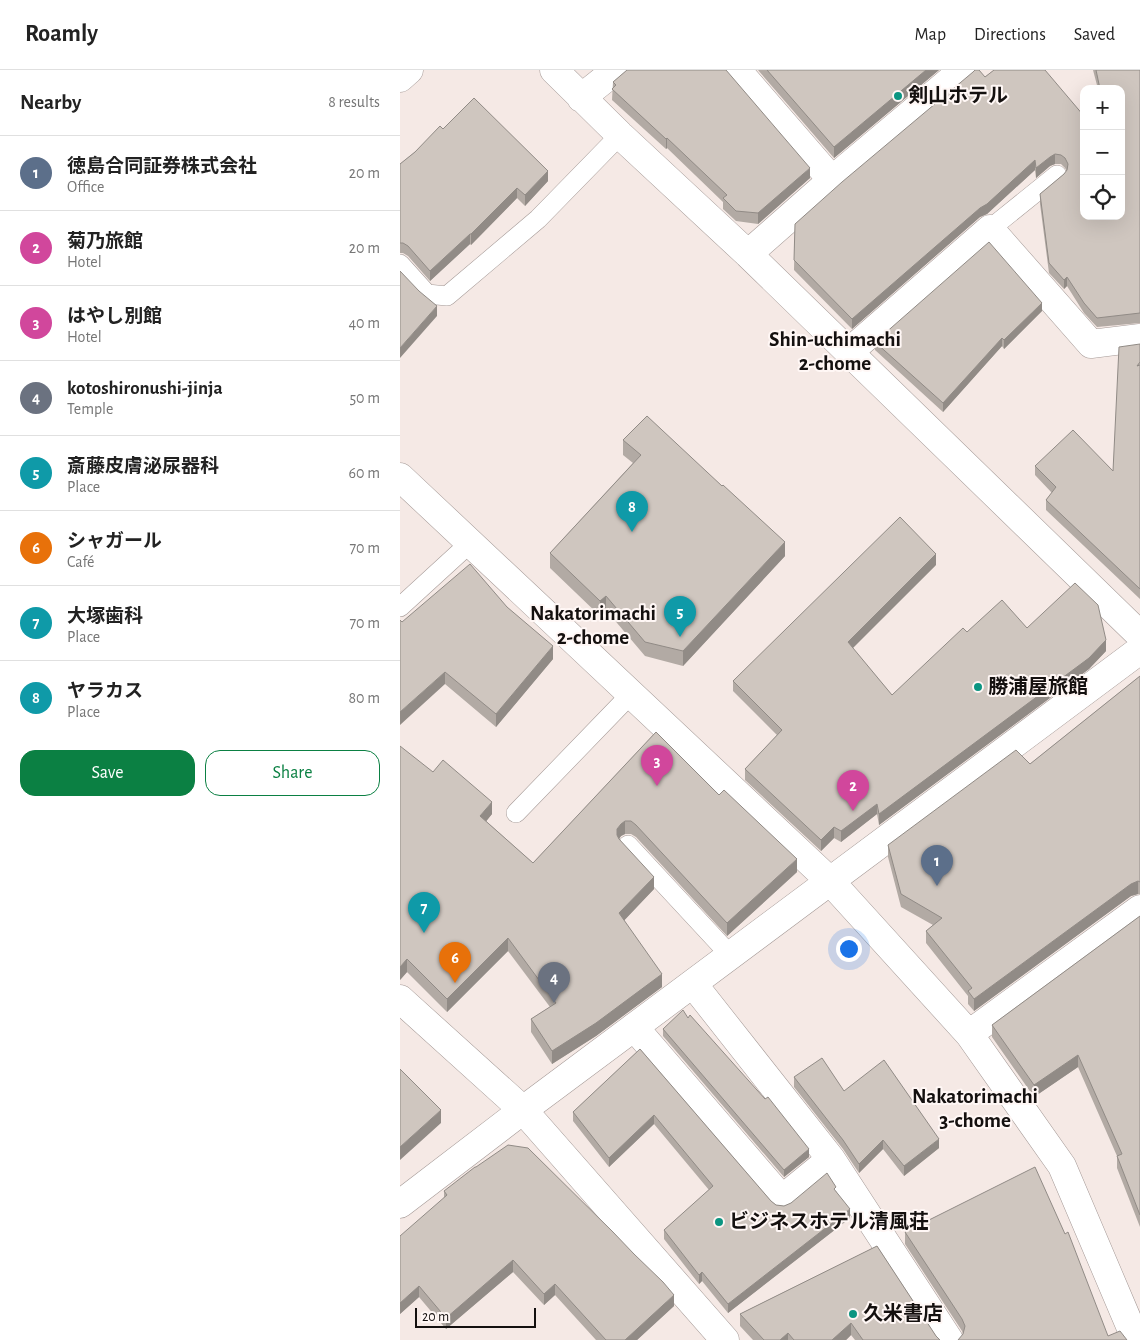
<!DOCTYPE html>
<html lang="en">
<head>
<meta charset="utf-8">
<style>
	body { margin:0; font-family:"Alegreya Sans","Noto Sans JP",sans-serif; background:#f6f6f6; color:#222 }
	.controls { position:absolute; right:15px; top:15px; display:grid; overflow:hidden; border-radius:10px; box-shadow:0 5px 20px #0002 }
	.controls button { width:45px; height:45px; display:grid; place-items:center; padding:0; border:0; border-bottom:1px solid #e0e0e0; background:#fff; color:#222; font:25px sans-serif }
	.scale { position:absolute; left:15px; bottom:12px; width:121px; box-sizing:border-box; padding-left:5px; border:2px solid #14100f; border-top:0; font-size:14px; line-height:18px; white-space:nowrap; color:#14100f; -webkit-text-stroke:4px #fff7f5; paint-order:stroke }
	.you { position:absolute; left:448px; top:878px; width:18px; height:18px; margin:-12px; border:4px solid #fff; border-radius:50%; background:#1a73e8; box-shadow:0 0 0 8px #1a73e833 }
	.badge { display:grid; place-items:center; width:32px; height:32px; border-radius:50%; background:#0b8043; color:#fff; font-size:16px; font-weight:700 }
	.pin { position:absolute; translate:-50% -41px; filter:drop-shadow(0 1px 2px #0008) }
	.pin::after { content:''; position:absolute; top:26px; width:18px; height:15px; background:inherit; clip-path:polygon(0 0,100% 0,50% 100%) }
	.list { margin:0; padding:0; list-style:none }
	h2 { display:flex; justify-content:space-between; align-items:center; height:65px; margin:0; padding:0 20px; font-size:21px }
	h2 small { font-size:16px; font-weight:400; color:#767676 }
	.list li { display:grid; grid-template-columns:32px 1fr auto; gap:15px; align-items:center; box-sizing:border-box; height:75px; padding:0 20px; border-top:1px solid #e0e0e0 }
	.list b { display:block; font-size:19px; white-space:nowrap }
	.list p { margin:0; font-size:16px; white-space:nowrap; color:#767676 }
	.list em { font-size:16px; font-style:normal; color:#767676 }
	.actions { display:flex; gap:10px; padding:15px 20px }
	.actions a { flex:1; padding:11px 0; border:1px solid #0b8043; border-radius:15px; text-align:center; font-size:18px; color:#0b8043 }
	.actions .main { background:#0b8043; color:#fff }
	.icon { flex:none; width:28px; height:28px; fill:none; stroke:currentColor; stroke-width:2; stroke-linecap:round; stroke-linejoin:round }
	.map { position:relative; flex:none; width:740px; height:1270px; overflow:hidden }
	header { display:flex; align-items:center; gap:30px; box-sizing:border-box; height:70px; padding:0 25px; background:#fff; border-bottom:1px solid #e0e0e0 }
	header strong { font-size:24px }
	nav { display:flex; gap:28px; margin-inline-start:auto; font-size:18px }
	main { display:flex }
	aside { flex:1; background:#fff }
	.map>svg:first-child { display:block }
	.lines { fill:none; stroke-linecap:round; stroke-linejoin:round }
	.service-casing { stroke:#a49996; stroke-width:20 }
	.minor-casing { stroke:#a49996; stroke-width:29 }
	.tertiary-casing { stroke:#a49996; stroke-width:29 }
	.service { stroke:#fff; stroke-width:19 }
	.minor { stroke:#fff; stroke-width:28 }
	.tertiary { stroke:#fff; stroke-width:28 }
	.wall { fill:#b2aaa4 }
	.shaded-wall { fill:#918b86 }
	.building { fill:#cfc6bf; stroke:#918b86 }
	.poi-dot { fill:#0b9581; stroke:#fff7f5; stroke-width:2 }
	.labels { text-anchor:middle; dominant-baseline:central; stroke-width:4; stroke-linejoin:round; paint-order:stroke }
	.poi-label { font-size:20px; font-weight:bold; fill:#14100f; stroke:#fff7f5; text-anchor:start }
	.neighbourhood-label { font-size:21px; font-weight:bold; fill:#14100f; stroke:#fff7f5 }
</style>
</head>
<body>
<header>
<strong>Roamly</strong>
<nav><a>Map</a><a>Directions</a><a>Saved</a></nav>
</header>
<main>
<aside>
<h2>Nearby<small>8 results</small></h2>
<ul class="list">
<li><span class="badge" style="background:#5c6f8a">1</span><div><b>徳島合同証券株式会社</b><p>Office</p></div><em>20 m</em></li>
<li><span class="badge" style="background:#d1479c">2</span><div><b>菊乃旅館</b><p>Hotel</p></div><em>20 m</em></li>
<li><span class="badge" style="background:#d1479c">3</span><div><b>はやし別館</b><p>Hotel</p></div><em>40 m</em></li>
<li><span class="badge" style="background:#6b7280">4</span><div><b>kotoshironushi-jinja</b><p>Temple</p></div><em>50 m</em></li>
<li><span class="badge" style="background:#0f9aa8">5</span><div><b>斎藤皮膚泌尿器科</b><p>Place</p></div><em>60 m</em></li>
<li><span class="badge" style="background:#e8710a">6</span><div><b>シャガール</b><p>Café</p></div><em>70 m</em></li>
<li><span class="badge" style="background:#0f9aa8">7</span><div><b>大塚歯科</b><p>Place</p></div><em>70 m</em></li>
<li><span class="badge" style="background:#0f9aa8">8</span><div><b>ヤラカス</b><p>Place</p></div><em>80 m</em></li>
</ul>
<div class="actions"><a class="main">Save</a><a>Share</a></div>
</aside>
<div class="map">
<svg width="740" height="1270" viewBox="0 0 740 1270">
	<rect width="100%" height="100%" fill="#f5e9e5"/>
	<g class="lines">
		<g class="service-casing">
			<path id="service" d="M 590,159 L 657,105
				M 0,194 L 27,224 L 47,226 L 138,149 L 220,65
				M 0,537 L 70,473
				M 116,743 L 231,624
				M 228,775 L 331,886"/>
		</g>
		<g class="minor-casing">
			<path id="minor" d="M 154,0 L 220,65 L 348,184 L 740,565
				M 337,0 L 432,110
				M 181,28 L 216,0
				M 348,184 L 432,110 L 563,0
				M 449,282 L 590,159 L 691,274 L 740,268
				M 0,407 L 430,811 L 569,964 L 662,1096 L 736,1270
				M 293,914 L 431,1089 L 549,1270
				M 0,929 L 123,1040 L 325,1270
				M 234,957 L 382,1129 L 431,1089
				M 569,964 L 740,839
				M 0,1134 L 123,1040 L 740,580"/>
		</g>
		<g class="tertiary-casing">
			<path id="tertiary" d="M 0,8 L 9,0"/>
		</g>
		<use href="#service" class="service"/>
		<use href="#minor" class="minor"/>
		<use href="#tertiary" class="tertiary"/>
	</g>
	<path class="wall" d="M 358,0 L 539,0 L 434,88 Z
		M 594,0 L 721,146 L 721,19 L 698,19 L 693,0 L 740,0 L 740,253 L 697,257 L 684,243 L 667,216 L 664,219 L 649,203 L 640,134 L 640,124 L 664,104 L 667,101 L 665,98 L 661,94 L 655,94 L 650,96 L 636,108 L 635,100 L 587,144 L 580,147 L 452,259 L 394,200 L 395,154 Z
		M 226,1 L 410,108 L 358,154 L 336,151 L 323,139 L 323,132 L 267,78 L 266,79 L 212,30 L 213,12 Z
		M 43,59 L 148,111 L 125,136 L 117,128 L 71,175 L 70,174 L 30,211 L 8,186 L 3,183 L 0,183 L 0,94 Z
		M 642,241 L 604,279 L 602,276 L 543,342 L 475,280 L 475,272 Z
		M 740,274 L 740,529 L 646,440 L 646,430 L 652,423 L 635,405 L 635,396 L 713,401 Z
		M 223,370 L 385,486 L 283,596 L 245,586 L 206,540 L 200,546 L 150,498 L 150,483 L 233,393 L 223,385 Z
		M 536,495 L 452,578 L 492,625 L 567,562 L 627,558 L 706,581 L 689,599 L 479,755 L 477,744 L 441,772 L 434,768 L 421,781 L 345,710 L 345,699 L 377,665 L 333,621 L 333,611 Z
		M 107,537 L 153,589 L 96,657 L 45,614 L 2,552 Z
		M 740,606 L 740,824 L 738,824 L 731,826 L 574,941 L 568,934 L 568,926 L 526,873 L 526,861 L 533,855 L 501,837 L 488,787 L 488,775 L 630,694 Z
		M 256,662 L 397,802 L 327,866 L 236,767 L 231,764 L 225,764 L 221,766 L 219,769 L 254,819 L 224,850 L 262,917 L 196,966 L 152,994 L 131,962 L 131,949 L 150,937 L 108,881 L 47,942 L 7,902 L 0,910 L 33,702 L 92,744 L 86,751 L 133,793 Z
		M 740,846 L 740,1157 L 717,1098 L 717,1086 L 678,997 L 634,1027 L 592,967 L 592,955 Z
		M 288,948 L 409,1087 L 384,1107 L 263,966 L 263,959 Z
		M 240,979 L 371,1131 L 376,1135 L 384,1136 L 436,1121 L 450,1148 L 328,1243 L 302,1211 L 299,1214 L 264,1169 L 264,1160 L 309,1120 L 254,1054 L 209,1097 L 173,1051 L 173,1042 Z
		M 394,1007 L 444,1021 L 539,1078 L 504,1106 L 483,1079 L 459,1103 L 443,1079 L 394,1017 Z
		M 44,1121 L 274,1236 L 237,1270 L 196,1270 L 155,1225 L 144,1235 L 113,1202 L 46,1259 L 19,1227 L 0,1244 L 44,1127 Z
		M 505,1162 L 708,1266 L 563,1264 L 562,1261 L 505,1174 Z
		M 477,1176 L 536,1266 L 540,1270 L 455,1270 L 451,1265 L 446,1270 L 353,1270 L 340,1256 L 340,1244 Z"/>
	<path class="shaded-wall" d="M 526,0 L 539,0 L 434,88 L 434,77 Z
		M 267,68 L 267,78 L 266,79 L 266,69 Z
		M 655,84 L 655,94 L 650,96 L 636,108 L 636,98 L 650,87 Z
		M 635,90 L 635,100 L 587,144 L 580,147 L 452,259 L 452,249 Z
		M 410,98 L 410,108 L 358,154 L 358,143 Z
		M 148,101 L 148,111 L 125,136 L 125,125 Z
		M 117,118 L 117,128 L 71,175 L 71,164 Z
		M 70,164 L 70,174 L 30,211 L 30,201 Z
		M 667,207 L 667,216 L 664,219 L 664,210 Z
		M 642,233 L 642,241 L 604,279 L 604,270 Z
		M 37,236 L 37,246 L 0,288 L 0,278 Z
		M 602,268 L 602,276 L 543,342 L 543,333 Z
		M 385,472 L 385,486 L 283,596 L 283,581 Z
		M 536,484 L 536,495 L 448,583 L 448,572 Z
		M 206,526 L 206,540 L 200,546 L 200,531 Z
		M 706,570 L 706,581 L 689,599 L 479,755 L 479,744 Z
		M 153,576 L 153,589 L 96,657 L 96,644 Z
		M 45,602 L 45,614 L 0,655 L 0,642 Z
		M 92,732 L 92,744 L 80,759 L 80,746 Z
		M 477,734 L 477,744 L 441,772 L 441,761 Z
		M 225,751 L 225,764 L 221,766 L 217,772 L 217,759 L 221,754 Z
		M 434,757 L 434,768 L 421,781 L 421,770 Z
		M 397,789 L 397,802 L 327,866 L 327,853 Z
		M 254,807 L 254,819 L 219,856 L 219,843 Z
		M 738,811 L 738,824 L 731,826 L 574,941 L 574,929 L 731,814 Z
		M 108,868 L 108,881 L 47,942 L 47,929 Z
		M 7,889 L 7,902 L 0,910 L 0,897 Z
		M 262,904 L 262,917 L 196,966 L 152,994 L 152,981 Z
		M 678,985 L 678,997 L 634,1027 L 634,1015 Z
		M 41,1040 L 41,1053 L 0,1090 L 0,1077 Z
		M 254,1045 L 254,1054 L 209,1097 L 209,1088 Z
		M 539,1069 L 539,1078 L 504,1106 L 504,1096 Z
		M 483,1070 L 483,1079 L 459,1103 L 459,1094 Z
		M 409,1079 L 409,1087 L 384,1107 L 384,1100 Z
		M 450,1139 L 450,1148 L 328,1243 L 328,1234 Z
		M 113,1190 L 113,1202 L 46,1259 L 46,1248 Z
		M 302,1202 L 302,1211 L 299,1214 L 299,1205 Z
		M 155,1214 L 155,1225 L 144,1235 L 144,1224 Z
		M 19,1216 L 19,1227 L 0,1244 L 0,1233 Z
		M 274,1225 L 274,1236 L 237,1270 L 225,1270 Z
		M 451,1253 L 451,1265 L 446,1270 L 432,1270 Z
		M 388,1263 L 388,1270 L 380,1270 Z"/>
	<path class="building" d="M 227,0 L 326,0 L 410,98 L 358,143 L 336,141 L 323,128 L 327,125 L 267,68 L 266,69 L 212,19 L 216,15 L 213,12 Z
		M 367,0 L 526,0 L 434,77 Z
		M 575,0 L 579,0 L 585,7 L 594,0 L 645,0 L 684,46 L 684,146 L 721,146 L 721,19 L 700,19 L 696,0 L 740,0 L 740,243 L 697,248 L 684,233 L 667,207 L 664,210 L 649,193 L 640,124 L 664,104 L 667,100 L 668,94 L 665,88 L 661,85 L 655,84 L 650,87 L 636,98 L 635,90 L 587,134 L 580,138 L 452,249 L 394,190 L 395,154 L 442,112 L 573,2 Z
		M 74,28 L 148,101 L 125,125 L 117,118 L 71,164 L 70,164 L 30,201 L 8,176 L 3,173 L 0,173 L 0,94 L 15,82 L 40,56 L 43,59 Z
		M 589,172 L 642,233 L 604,270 L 602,268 L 543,333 L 475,272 Z
		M 0,201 L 19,221 L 37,236 L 0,278 Z
		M 740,274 L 740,292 L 737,296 L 740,295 L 740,519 L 646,430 L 656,417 L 635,396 L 673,360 L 713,401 L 719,277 Z
		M 247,346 L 322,416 L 323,415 L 385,472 L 283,581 L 245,572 L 206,526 L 200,531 L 150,483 L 241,385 L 223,370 Z
		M 500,447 L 536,484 L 448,572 L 492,625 L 563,558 L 567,562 L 602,530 L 627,558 L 675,513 L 698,535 L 706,570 L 689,588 L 479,744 L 477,734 L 441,761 L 434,757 L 421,770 L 345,699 L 382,660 L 333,611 Z
		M 70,494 L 107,537 L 153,576 L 96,644 L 45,602 L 0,642 L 0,550 L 2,552 Z
		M 740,606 L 740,812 L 738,811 L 731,814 L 574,929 L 568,921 L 572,918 L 526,861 L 542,848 L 501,824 L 488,775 L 616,680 L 630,694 Z
		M 256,662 L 319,725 L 324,720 L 397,789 L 327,853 L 236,755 L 231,751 L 225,751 L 221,754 L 217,759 L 217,765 L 219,769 L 254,807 L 219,843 L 262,904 L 196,953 L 152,981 L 131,949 L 156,933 L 108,868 L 47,929 L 7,889 L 0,897 L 0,676 L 33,702 L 43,690 L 92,732 L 80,746 L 133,793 Z
		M 740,846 L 740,1145 L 717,1086 L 722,1084 L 678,985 L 634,1015 L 592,955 Z
		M 283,940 L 288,948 L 290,945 L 365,1029 L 368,1027 L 409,1079 L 384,1100 L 263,959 Z
		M 240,979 L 371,1131 L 376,1135 L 384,1136 L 391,1133 L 427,1103 L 436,1117 L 434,1119 L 450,1139 L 328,1234 L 302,1202 L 299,1205 L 264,1160 L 313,1116 L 254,1045 L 209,1088 L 173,1042 Z
		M 422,988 L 444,1021 L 484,990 L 539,1069 L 504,1096 L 483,1070 L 459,1094 L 443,1070 L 394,1007 Z
		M 0,999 L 41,1040 L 0,1077 Z
		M 108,1075 L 128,1078 L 213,1162 L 234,1184 L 263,1212 L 274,1225 L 225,1270 L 206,1270 L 155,1214 L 144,1224 L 113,1190 L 46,1248 L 19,1216 L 0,1233 L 0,1166 L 47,1125 L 44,1121 L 75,1097 L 76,1097 Z
		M 635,1097 L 665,1164 L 668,1162 L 708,1266 L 720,1261 L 727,1270 L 558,1270 L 563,1264 L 565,1256 L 562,1249 L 505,1162 Z
		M 477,1176 L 536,1266 L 540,1270 L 463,1270 L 451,1253 L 432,1270 L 394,1270 L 388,1263 L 380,1270 L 364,1270 L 340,1244 Z"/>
	<g class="poi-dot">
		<circle cx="498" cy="26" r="5"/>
		<circle cx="578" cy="617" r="5"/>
		<circle cx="319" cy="1152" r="5"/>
		<circle cx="453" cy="1244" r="5"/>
	</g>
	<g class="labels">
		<g class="poi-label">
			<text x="508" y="26">剣山ホテル</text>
			<text x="588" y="617">勝浦屋旅館</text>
			<text x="329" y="1152">ビジネスホテル清風荘</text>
			<text x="463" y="1244">久米書店</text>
		</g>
		<g class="neighbourhood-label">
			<text x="435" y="269">Shin-uchimachi<tspan x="435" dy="24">2-chome</tspan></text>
			<text x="193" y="543">Nakatorimachi<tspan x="193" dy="24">2-chome</tspan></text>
			<text x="575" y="1026">Nakatorimachi<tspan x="575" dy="24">3-chome</tspan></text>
		</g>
	</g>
</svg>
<div class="controls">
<button>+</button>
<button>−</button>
<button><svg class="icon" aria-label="locate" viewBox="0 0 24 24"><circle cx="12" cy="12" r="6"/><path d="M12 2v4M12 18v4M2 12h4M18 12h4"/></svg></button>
</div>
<div class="scale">20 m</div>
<div class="you"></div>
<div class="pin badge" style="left:537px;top:816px;background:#5c6f8a">1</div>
<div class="pin badge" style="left:453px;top:741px;background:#d1479c">2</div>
<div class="pin badge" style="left:257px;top:716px;background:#d1479c">3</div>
<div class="pin badge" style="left:154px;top:933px;background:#6b7280">4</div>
<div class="pin badge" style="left:280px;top:567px;background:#0f9aa8">5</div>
<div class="pin badge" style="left:55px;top:913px;background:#e8710a">6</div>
<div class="pin badge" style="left:24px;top:863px;background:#0f9aa8">7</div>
<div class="pin badge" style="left:232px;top:462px;background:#0f9aa8">8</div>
</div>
</main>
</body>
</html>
